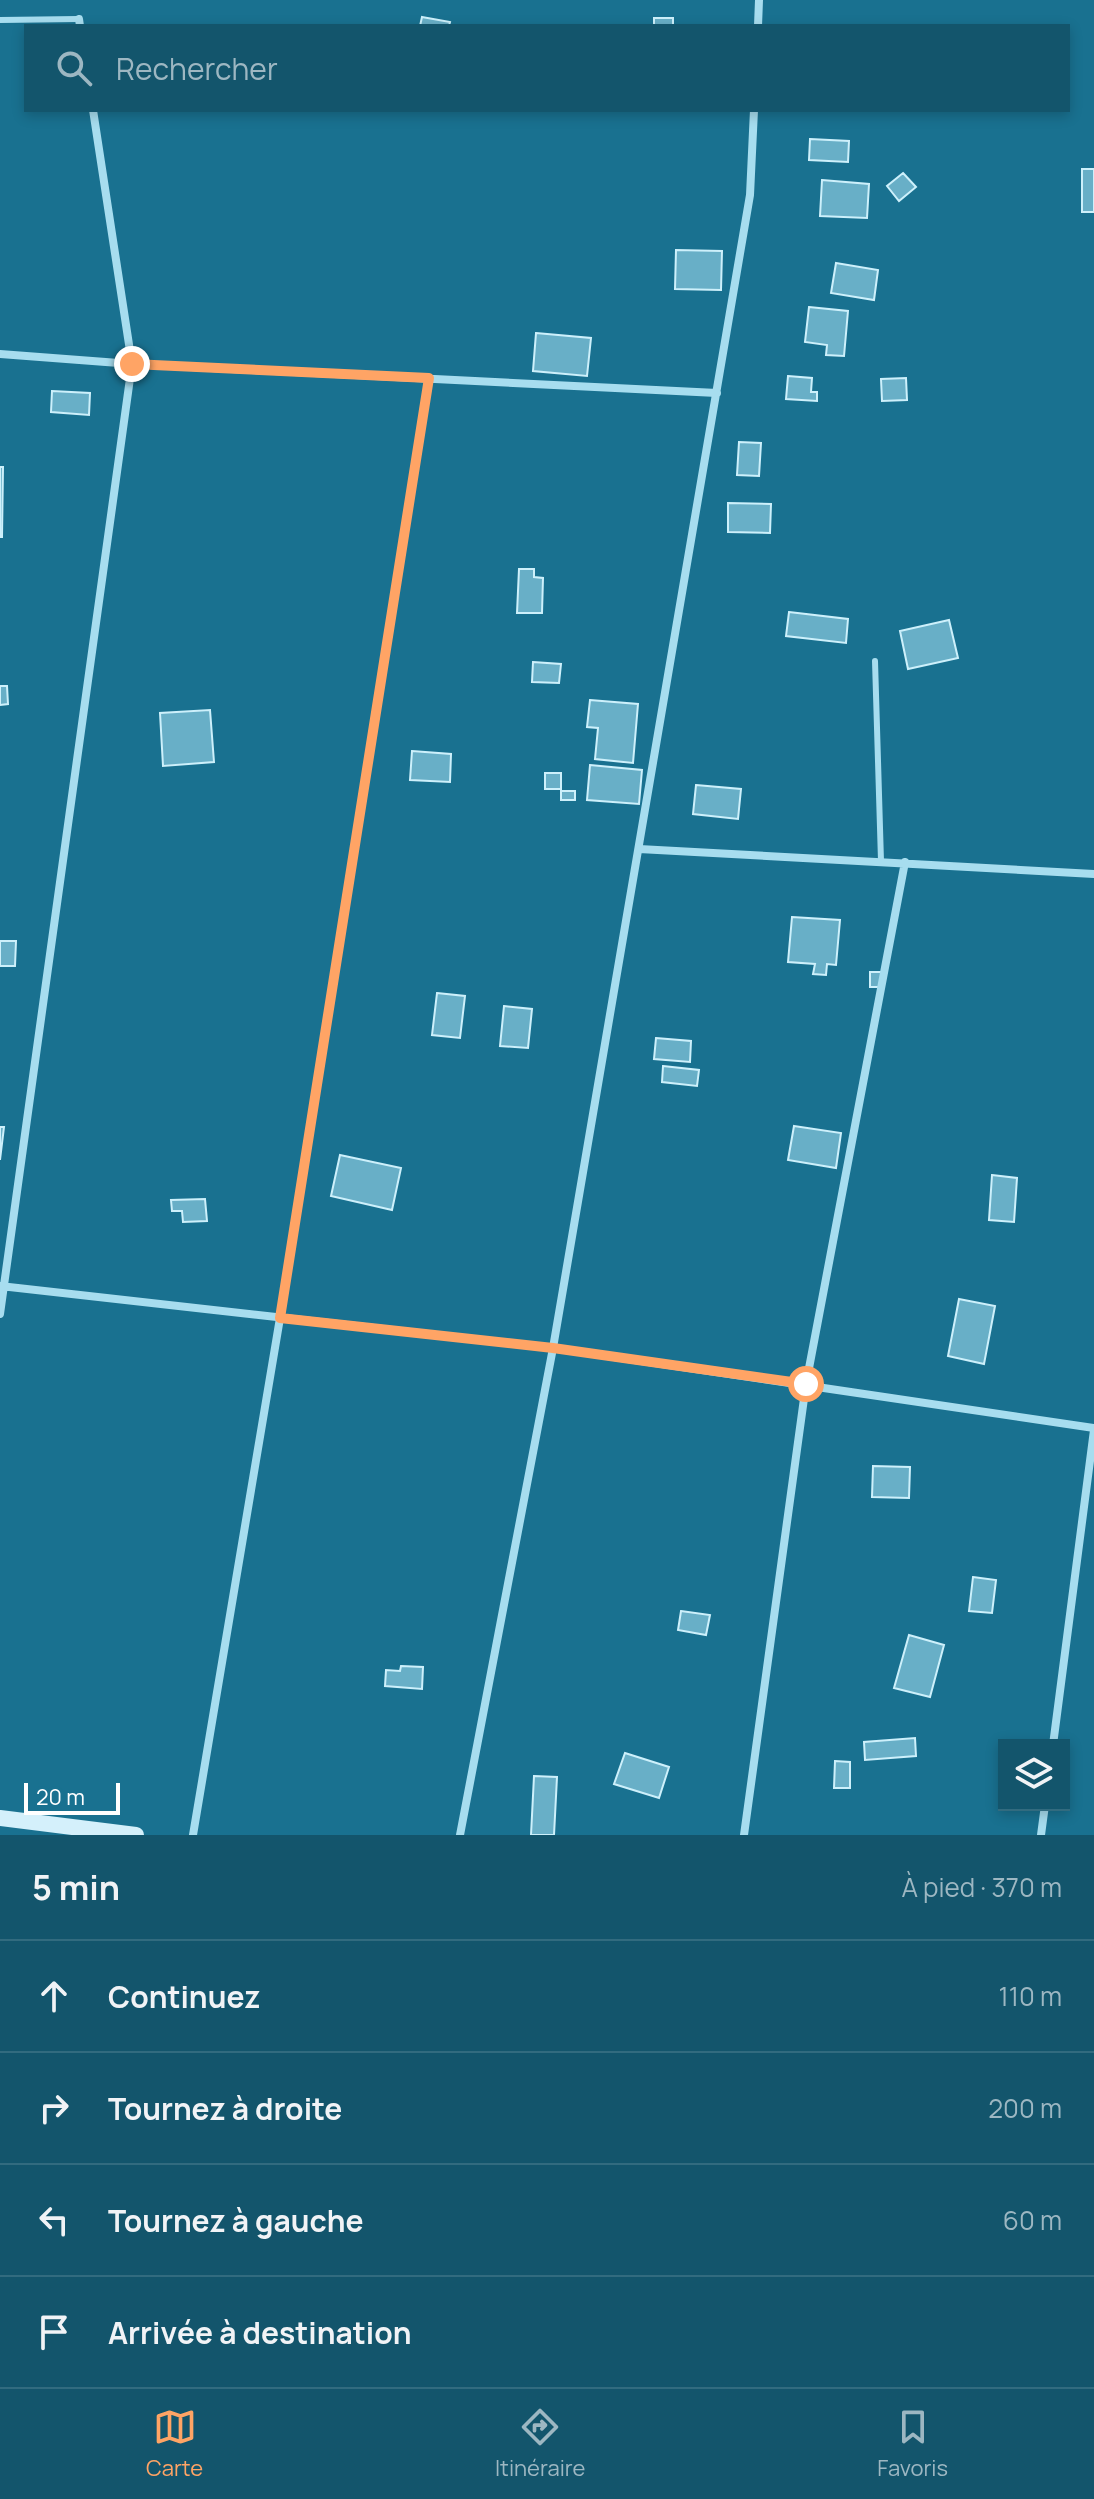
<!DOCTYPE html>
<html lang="fr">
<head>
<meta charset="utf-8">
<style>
	body { margin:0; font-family:Manrope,sans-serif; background:#205e74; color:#f1f3f6 }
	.controls { position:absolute; right:24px; bottom:24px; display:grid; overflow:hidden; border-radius:0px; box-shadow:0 4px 12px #0003 }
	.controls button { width:72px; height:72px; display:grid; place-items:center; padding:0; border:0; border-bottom:2px solid #326b7f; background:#13556c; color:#f1f3f6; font:40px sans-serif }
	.scale { position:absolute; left:24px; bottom:20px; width:96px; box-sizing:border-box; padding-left:8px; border:4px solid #fff; border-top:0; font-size:22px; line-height:28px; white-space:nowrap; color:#fff; -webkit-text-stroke:6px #197190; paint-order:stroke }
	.stop { position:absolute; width:24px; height:24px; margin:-18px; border:6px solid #ffa465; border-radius:50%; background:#fff }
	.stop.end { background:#ffa465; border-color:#fff; box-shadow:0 2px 8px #0008 }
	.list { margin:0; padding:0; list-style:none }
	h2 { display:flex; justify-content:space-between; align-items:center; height:104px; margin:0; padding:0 32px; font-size:34px }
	h2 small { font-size:26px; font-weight:400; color:#9db7c2 }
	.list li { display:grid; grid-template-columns:52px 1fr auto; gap:24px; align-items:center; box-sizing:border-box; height:112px; padding:0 32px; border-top:2px solid #326b7f }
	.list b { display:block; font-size:30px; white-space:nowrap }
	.list em { font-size:26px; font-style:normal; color:#9db7c2 }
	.icon { flex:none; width:44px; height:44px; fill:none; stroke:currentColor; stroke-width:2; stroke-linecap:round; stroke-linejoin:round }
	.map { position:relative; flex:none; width:1094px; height:1835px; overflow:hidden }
	.search { position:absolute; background:#13556c; box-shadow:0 4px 12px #0003; left:24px; right:24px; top:24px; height:88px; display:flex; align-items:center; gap:20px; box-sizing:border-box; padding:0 28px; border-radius:0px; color:#9db7c2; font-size:30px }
	.sheet { height:552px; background:#13556c }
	nav { display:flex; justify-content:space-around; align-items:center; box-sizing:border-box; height:112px; border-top:2px solid #326b7f; background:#13556c; font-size:22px; color:#9db7c2 }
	nav a { display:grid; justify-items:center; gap:4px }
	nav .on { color:#ffa465 }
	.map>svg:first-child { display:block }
	.building { fill:#68afc7; stroke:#cdf0fb; stroke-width:2 }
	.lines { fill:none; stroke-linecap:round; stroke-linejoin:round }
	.lane { stroke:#a7ddef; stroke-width:6 }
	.street { stroke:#a7ddef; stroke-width:8 }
	.secondary { stroke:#d4f0fb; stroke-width:16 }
	.route { stroke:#ffa465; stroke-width:10 }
</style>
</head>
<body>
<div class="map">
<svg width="1094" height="1835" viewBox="0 0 1094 1835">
	<rect width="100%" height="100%" fill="#197190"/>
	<path class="building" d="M 422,17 L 450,22 L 449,26 L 420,26 Z
		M 654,18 L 673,18 L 673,26 L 654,26 Z
		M 810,139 L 849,141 L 848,162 L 809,160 Z
		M 1082,169 L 1094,169 L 1094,212 L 1082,212 Z
		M 903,173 L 916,187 L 899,201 L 887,186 Z
		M 822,180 L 869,184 L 867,218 L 820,216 Z
		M 676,250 L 722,251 L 721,290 L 675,289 Z
		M 836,263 L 878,270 L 874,300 L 831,293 Z
		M 809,307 L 848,311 L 844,356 L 826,355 L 827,345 L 805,342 Z
		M 536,333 L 591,338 L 587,376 L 533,371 Z
		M 788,376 L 812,378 L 811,392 L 817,392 L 817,401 L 786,399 Z
		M 906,378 L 907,400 L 882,401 L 881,379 Z
		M 52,391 L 90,393 L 89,415 L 51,412 Z
		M 739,442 L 761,443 L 759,476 L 737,475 Z
		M 0,467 L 3,467 L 2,537 L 0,537 Z
		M 728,503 L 771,504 L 770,533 L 728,532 Z
		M 519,569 L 534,569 L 534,577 L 543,578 L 542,613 L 517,613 Z
		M 789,612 L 848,619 L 846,643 L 786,636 Z
		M 949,620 L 958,658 L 908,669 L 900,631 Z
		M 533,662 L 561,664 L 559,683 L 532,682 Z
		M 0,686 L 7,686 L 8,704 L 0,705 Z
		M 590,700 L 638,704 L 633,763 L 595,759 L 598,728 L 587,727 Z
		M 210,710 L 214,762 L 163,766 L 160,713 Z
		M 412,751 L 451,754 L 450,782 L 410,780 Z
		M 590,765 L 642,770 L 639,804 L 587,800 Z
		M 545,773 L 561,773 L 561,789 L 545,789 Z
		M 696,785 L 741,789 L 738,819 L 693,814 Z
		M 561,791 L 575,791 L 575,800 L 561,800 Z
		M 792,917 L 840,920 L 836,965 L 827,964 L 826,975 L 813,974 L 815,964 L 788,962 Z
		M 0,941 L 16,941 L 15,966 L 0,966 Z
		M 870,972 L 882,972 L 882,987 L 870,987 Z
		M 437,993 L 465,996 L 460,1038 L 432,1035 Z
		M 504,1006 L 532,1009 L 528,1048 L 500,1046 Z
		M 656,1038 L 691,1041 L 690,1062 L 654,1059 Z
		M 663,1066 L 699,1070 L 697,1086 L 662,1082 Z
		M 794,1126 L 841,1133 L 836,1168 L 788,1160 Z
		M 0,1127 L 4,1127 L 0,1160 Z
		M 340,1155 L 401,1168 L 392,1210 L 331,1196 Z
		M 992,1175 L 1017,1178 L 1014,1222 L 989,1220 Z
		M 205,1199 L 207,1221 L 183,1222 L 182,1211 L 172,1211 L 171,1200 Z
		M 959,1299 L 995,1306 L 984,1364 L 948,1356 Z
		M 873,1466 L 910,1467 L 909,1498 L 872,1497 Z
		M 973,1577 L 996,1580 L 992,1613 L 969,1611 Z
		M 681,1611 L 710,1615 L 706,1635 L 678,1630 Z
		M 909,1635 L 944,1645 L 930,1697 L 894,1688 Z
		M 401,1666 L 423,1667 L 422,1689 L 385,1686 L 386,1670 L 400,1671 Z
		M 915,1738 L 916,1756 L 865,1760 L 864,1742 Z
		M 625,1753 L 669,1767 L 659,1798 L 614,1784 Z
		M 835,1761 L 850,1762 L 850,1788 L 834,1788 Z
		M 534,1776 L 557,1777 L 554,1835 L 531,1835 Z"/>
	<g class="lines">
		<path class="lane" d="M 0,20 L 79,19
			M 875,661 L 881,861"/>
		<path class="street" d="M 79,19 L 80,26
			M 758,26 L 759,0
			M 0,354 L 132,364 L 717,393
			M 639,849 L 1094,874
			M 0,1286 L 553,1348 L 1094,1428
			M 0,1314 L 132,364 L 93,110
			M 1053,1745 L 1094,1430
			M 193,1835 L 280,1318 L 429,378
			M 460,1835 L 553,1348 L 750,195 L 754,110
			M 744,1835 L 806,1384 L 905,862
			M 1041,1835 L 1045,1805"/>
		<path class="secondary" d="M 0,1818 L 136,1835"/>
	</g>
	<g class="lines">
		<path class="route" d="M 132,364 L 429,378 L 280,1318 L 553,1348 L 806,1384"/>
	</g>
</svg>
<div class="controls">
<button><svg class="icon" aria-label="layers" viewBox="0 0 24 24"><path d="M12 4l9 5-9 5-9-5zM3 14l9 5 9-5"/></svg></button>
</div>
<div class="scale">20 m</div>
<div class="stop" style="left:806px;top:1384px"></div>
<div class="stop end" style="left:132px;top:364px"></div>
<div class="search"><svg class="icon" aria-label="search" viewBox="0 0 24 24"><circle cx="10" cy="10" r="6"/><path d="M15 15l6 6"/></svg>Rechercher</div>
</div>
<section class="sheet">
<h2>5 min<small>À pied · 370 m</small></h2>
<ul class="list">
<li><svg class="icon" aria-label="ahead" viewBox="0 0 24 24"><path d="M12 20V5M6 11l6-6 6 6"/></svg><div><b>Continuez</b></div><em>110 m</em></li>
<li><svg class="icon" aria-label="right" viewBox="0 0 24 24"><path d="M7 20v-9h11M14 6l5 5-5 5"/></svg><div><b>Tournez à droite</b></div><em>200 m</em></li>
<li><svg class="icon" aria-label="left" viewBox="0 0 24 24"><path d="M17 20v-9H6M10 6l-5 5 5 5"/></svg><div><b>Tournez à gauche</b></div><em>60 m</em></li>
<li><svg class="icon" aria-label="arrive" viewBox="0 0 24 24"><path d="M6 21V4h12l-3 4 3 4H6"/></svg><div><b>Arrivée à destination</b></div></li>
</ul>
</section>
<nav>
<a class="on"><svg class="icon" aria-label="map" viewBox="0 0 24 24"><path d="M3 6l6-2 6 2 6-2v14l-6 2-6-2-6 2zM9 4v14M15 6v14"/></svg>Carte</a>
<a><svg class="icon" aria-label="directions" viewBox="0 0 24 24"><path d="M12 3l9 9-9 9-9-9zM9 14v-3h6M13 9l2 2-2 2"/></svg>Itinéraire</a>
<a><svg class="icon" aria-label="saved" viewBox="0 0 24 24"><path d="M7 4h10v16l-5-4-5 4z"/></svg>Favoris</a>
</nav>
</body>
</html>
